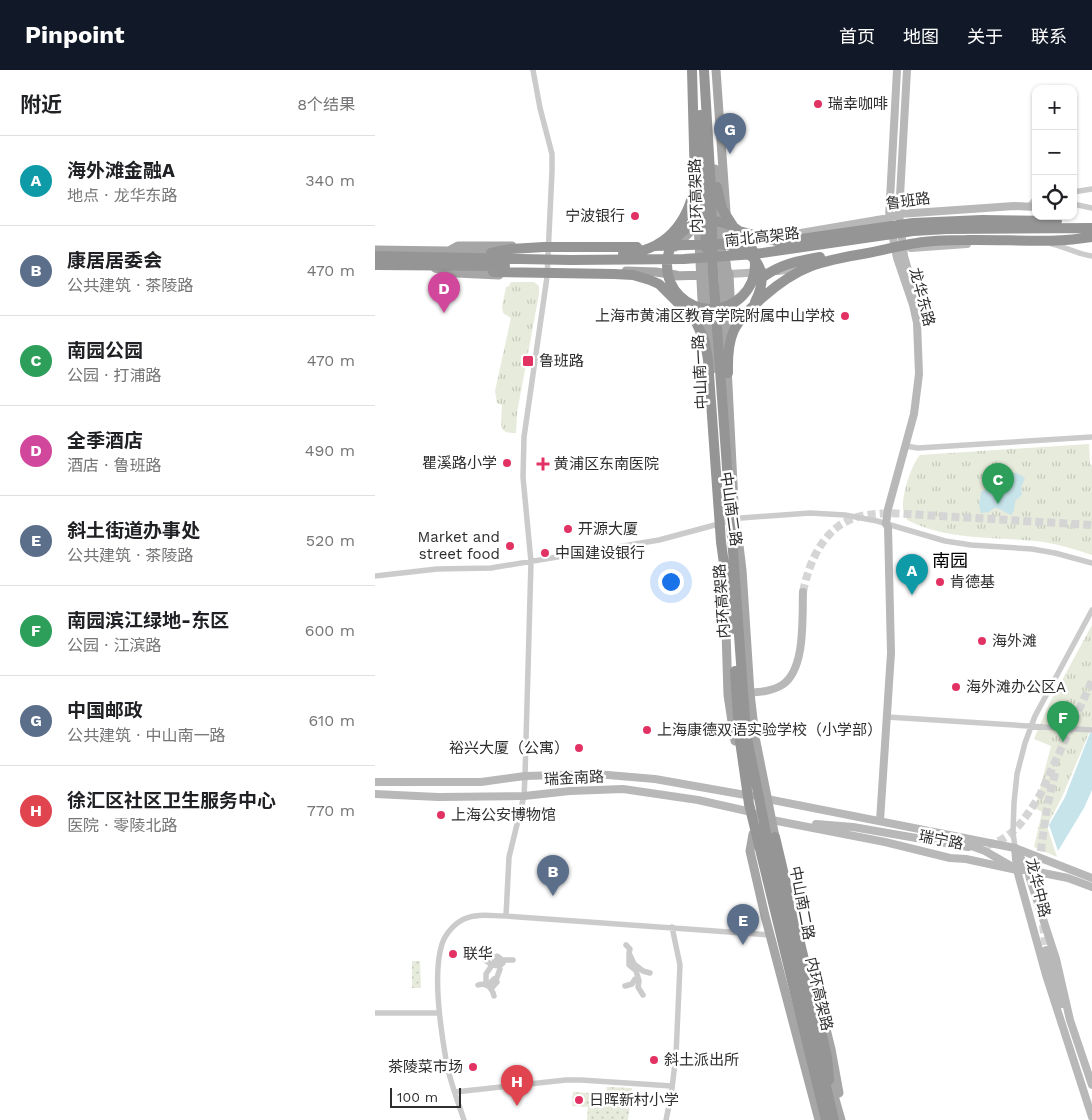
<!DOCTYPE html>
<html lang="zh">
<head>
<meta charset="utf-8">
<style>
	body { margin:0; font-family:"Work Sans","Noto Sans SC",sans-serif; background:#f2f2f2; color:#202124 }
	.controls { position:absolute; right:15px; top:15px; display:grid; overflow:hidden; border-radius:10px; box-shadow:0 1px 4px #0004 }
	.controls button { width:45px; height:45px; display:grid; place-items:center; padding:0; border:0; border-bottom:1px solid #e0e0e0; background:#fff; color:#202124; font:25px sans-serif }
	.scale { position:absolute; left:15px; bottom:12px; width:71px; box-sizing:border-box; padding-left:5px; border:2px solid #2e2e2e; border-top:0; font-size:14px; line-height:18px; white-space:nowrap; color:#2e2e2e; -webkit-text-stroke:4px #fff; paint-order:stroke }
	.you { position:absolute; left:295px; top:511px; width:18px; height:18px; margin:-12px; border:4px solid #fff; border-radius:50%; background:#1a73e8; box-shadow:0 0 0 8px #1a73e833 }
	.badge { display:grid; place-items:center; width:32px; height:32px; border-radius:50%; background:#111827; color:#fff; font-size:16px; font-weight:700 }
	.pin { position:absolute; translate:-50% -41px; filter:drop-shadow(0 1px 2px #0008) }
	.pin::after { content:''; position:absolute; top:26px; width:18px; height:15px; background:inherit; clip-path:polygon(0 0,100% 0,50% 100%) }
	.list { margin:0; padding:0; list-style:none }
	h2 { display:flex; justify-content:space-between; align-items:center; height:65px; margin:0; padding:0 20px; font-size:21px }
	h2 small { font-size:16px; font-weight:400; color:#757577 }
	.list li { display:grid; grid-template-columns:32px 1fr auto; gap:15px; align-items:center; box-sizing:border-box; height:90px; padding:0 20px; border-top:1px solid #e0e0e0 }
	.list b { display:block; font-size:19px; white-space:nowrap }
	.list p { margin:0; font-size:16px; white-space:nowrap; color:#757577 }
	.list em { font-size:16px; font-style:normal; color:#757577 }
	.icon { flex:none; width:28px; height:28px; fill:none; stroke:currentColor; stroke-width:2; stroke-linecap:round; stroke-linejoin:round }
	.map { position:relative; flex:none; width:717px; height:1050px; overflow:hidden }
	header { display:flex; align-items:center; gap:30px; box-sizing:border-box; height:70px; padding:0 25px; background:#111827; color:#fff }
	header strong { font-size:24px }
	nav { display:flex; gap:28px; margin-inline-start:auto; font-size:18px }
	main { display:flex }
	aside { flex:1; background:#fff }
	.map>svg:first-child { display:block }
	.grass { fill:url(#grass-dots) }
	.park { fill:url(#park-tufts) }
	.water { fill:#c7e4eb }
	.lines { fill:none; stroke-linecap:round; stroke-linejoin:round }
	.secondary-tunnel { stroke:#d5d5d5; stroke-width:8; stroke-dasharray:8 4; stroke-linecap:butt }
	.street { stroke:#cbcbcb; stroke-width:5.5 }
	.secondary { stroke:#b8b8b8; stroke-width:8 }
	.primary { stroke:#a6a6a6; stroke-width:9 }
	.highway { stroke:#959595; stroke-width:10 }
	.poi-dot { fill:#e23264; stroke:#fff; stroke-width:2 }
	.labels { text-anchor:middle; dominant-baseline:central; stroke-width:5; stroke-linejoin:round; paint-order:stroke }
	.poi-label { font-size:15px; fill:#2e2e2e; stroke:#fff; text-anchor:start }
	.street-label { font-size:15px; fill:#2e2e2e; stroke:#fff }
	.quarter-label { font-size:18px; fill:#000; stroke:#fff }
</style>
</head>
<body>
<header>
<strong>Pinpoint</strong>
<nav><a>首页</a><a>地图</a><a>关于</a><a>联系</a></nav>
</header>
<main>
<aside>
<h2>附近<small>8个结果</small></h2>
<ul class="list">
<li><span class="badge" style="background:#0f9aa8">A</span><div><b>海外滩金融A</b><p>地点 · 龙华东路</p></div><em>340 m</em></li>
<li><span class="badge" style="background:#5c6f8a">B</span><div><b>康居居委会</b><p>公共建筑 · 茶陵路</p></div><em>470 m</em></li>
<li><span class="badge" style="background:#2e9e5b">C</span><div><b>南园公园</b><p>公园 · 打浦路</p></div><em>470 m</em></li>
<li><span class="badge" style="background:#d1479c">D</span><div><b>全季酒店</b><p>酒店 · 鲁班路</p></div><em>490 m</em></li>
<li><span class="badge" style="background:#5c6f8a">E</span><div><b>斜土街道办事处</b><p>公共建筑 · 茶陵路</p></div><em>520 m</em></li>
<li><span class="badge" style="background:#2e9e5b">F</span><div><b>南园滨江绿地-东区</b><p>公园 · 江滨路</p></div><em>600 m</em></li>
<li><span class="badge" style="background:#5c6f8a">G</span><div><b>中国邮政</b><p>公共建筑 · 中山南一路</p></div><em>610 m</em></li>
<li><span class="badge" style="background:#e0444e">H</span><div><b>徐汇区社区卫生服务中心</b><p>医院 · 零陵北路</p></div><em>770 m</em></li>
</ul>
</aside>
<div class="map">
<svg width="717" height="1050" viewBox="0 0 717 1050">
	<defs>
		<pattern id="grass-dots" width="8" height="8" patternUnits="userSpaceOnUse" patternTransform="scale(1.25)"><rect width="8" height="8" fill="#e7ebdb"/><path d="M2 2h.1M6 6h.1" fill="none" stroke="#c6cabc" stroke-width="1.8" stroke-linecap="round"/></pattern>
		<pattern id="park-tufts" width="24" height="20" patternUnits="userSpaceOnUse" patternTransform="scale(1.25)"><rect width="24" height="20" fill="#e7ebdb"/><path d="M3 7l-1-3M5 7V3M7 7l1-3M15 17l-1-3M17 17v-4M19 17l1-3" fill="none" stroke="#c6cabc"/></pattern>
	</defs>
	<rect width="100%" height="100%" fill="#fff"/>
	<path class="grass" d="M 37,891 L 45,891 L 46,918 L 37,918 Z
		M 232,1017 L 257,1018 L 253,1050 L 212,1050 L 213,1037 L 197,1036 L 198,1022 L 231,1024 Z"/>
	<path class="park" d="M 136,212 L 159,212 L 164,216 L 164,224 L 142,343 L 141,363 C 135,363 131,363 127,359 L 126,353 L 127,335 L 122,333 L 120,321 L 136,248 L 128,243 L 127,237 L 131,217 L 134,216 Z
		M 714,374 L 715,394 L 717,395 L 717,485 C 699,479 680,473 661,471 C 618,467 571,470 532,450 C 531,446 529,442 528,438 C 527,425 536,395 545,385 Z
		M 717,555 L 717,656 L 687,727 L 672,756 L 682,787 L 659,777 L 667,742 L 660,738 L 676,676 L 659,669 L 674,634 Z"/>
	<path class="water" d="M 635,403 L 642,403 L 650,408 L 646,417 L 647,424 L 644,428 L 640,430 L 639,441 L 636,445 L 622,438 L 619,438 L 614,442 L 606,443 L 604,435 L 606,422 C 612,417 621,417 629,414 L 633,404 Z
		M 715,663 L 717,663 L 717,720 L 709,738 L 683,781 L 674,755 L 690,727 Z"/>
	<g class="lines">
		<path class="secondary-tunnel" d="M 428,522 C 434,492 448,459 479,448 C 490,444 503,444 514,443 L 717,455
			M 600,777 C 634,775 648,752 665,725 L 717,611
			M 667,841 L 663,800 L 672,738 L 681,699
			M 668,855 L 671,880"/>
		<path class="street" d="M 698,122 L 717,119
			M 698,134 L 717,138
			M 654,136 L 661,128
			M 677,174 C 691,177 702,184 717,186
			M 531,376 L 543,378 L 717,367
			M 0,506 L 62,499 L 116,498 L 284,470 L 366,448 L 435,443 L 470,445 L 502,451 L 570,471 L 596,475 L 657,479 L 680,483 L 717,493
			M 512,647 L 717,660
			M 640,778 L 638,762 L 639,733 L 642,704 L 650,673 L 660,646 L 717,540
			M 131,846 L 134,787 L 149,726 L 150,706 L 156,492 L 148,407 L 149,367 L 172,207 L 177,101 L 177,84 L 165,38 L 158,0
			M 251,875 L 255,879 L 254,883 L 259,894 L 264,911 L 263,917 L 268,925
			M 254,885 L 254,895 L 260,900
			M 110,890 L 117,895 L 111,904 L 111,914
			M 120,892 L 124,893 L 126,889 L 122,886 L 119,888 L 120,892 L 117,895 L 124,896 L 128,893 L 129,890 L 138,890
			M 259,894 L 268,901 L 275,903
			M 121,910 L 125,899 L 124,896
			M 103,915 C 112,912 117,918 119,926
			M 250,916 L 257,914 L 260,909 L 263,908
			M 116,919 L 122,912 L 119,909 L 116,912 L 118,915
			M 0,943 L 64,943
			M 80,1022 L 191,1010 L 206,1010 L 297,1016
			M 89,1050 C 83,1032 76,1014 72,995 C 66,962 57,905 67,874 C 70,864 80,853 89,849 C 102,843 117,846 131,846 L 395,865
			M 291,1050 L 296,1026 L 301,985 L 305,895 L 297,857"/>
		<path class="secondary" d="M 532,0 L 524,144 L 529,186 L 543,234
			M 350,171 L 420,164 L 514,148 L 524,144 L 639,136 L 661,137
			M 536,178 L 592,174
			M 403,201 L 429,197
			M 354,204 L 389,202
			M 369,623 C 382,622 396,622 407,615 C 431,600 427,547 428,522
			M 0,712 L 106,712 L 150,706 L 221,704 L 280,709 L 376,726
			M 0,724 L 63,727 L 149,726 L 195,721 L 248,719 L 323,730 L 372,741 L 397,750 L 510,772 L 575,788 L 591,789 L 642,800 L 653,800 L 693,808 L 717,817
			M 387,728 L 640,778 L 717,808
			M 505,751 L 516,583 L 513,457 L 511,454 L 513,439 L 539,344 L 544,304 L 542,253 L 538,235 L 522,188 L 514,148 L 522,0
			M 441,754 L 478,757 L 593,777
			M 588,773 L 610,781 L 636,796
			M 640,778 L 642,800 L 671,905 L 717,1047
			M 642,782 L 653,800 L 655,809 L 681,889 L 695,950 L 717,1015
			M 671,880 L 687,934"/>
		<path class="primary" d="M 341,0 L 352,156 L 350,174
			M 340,99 L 346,171 L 351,281
			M 321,117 L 329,267
			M 300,177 L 316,161 L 322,148
			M 0,180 L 73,181 L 84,183 L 123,182
			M 74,181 L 83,176 L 137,176
			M 330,182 L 333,205 L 338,299
			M 351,192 L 352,200 L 354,204 L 357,266
			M 60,198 L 81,203 L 124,205
			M 251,201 L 281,202 L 301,205
			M 297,206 L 331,205
			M 352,296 L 359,434 L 367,500 L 375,623 L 380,667 L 401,772
			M 350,529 L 353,625 L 360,671
			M 378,764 L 375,781 L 390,846 L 444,1050
			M 436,899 L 456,979 L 464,1023
			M 453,1005 L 466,1050"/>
		<path class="highway" d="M 329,0 L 336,119 L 338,202 L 371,663 L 394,778 L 459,1050
			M 325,45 L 331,178
			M 342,117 L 347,139 L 358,156
			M292 195a44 44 0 1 1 88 0a44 44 0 1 1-88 0Z
			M 364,161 L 405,172 L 538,153 L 607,150 L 682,151
			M 279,176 L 346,174 C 379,179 397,199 380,232
			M 116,183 L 136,179 L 169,177 L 262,177
			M 248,184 C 290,181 313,154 320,114 L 317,0
			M 0,186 L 196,190 L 309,189 L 380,184 L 538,161 L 572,159 L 717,158
			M 0,195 L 130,196
			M 118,202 L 239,204 L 258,205 L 275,210 L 284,214 L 320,250 L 330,272 L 333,290 L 346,472 L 358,559
			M 383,211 C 402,195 421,191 445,187
			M 353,303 C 352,265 358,253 387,228 C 424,195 446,191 493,183 C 510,180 526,175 542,173 C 558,170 575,170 591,170 C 633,169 676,174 717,167
			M 360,601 L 364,664 L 374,734 L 451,1050
			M 400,767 L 452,987 L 454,1010"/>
	</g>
	<g class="poi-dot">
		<circle cx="443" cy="34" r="5"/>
		<circle cx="260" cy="146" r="5"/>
		<circle cx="470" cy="246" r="5"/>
		<rect x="147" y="285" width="12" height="12" rx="2.5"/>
		<circle cx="132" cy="393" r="5"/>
		<path d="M165.5 386.5h5v5h5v5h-5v5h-5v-5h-5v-5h5z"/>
		<circle cx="193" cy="459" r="5"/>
		<circle cx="135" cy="476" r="5"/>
		<circle cx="170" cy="483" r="5"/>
		<circle cx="565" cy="512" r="5"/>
		<circle cx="607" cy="571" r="5"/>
		<circle cx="581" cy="617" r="5"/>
		<circle cx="272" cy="660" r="5"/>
		<circle cx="204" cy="678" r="5"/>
		<circle cx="66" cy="745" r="5"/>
		<circle cx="78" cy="884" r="5"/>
		<circle cx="279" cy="990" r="5"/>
		<circle cx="98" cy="997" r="5"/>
		<circle cx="204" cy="1030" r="5"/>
	</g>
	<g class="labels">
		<g class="poi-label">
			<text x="453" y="34">瑞幸咖啡</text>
			<text x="250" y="146" text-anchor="end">宁波银行</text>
			<text x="460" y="246" text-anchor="end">上海市黄浦区教育学院附属中山学校</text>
			<text x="164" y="291">鲁班路</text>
			<text x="122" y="393" text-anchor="end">瞿溪路小学</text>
			<text x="179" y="394">黄浦区东南医院</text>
			<text x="203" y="459">开源大厦</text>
			<text x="125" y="467" text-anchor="end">Market and<tspan x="125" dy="17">street food</tspan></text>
			<text x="180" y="483">中国建设银行</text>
			<text x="575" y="512">肯德基</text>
			<text x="617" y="571">海外滩</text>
			<text x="591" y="617">海外滩办公区A</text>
			<text x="282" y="660">上海康德双语实验学校（小学部）</text>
			<text x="194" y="678" text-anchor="end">裕兴大厦（公寓）</text>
			<text x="76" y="745">上海公安博物馆</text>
			<text x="88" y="884">联华</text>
			<text x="289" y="990">斜土派出所</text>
			<text x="88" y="997" text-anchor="end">茶陵菜市场</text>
			<text x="214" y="1030">日晖新村小学</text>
		</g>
		<g class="street-label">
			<text transform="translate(321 126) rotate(-92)">内环高架路</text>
			<text transform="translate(533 131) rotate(-8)">鲁班路</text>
			<text transform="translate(387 167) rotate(-6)">南北高架路</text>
			<text transform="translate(547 227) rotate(75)">龙华东路</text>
			<text transform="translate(325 302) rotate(-93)">中山南一路</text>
			<text transform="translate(356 439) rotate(82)">中山南二路</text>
			<text transform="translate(347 531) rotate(-94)">内环高架路</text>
			<text transform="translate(199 708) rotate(-3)">瑞金南路</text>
			<text transform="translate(566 770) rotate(11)">瑞宁路</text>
			<text transform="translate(663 818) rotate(76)">龙华中路</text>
			<text transform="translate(427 833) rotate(79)">中山南二路</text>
			<text transform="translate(444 924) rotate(77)">内环高架路</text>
		</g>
		<g class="quarter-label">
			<text x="575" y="490">南园</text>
		</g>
	</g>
</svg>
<div class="controls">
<button>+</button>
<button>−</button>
<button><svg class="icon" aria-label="locate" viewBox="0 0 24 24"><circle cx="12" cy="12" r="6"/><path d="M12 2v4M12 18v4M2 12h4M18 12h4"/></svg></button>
</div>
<div class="scale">100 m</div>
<div class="you"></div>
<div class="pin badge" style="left:537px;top:525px;background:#0f9aa8">A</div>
<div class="pin badge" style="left:178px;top:826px;background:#5c6f8a">B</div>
<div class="pin badge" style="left:623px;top:434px;background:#2e9e5b">C</div>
<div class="pin badge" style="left:69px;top:243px;background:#d1479c">D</div>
<div class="pin badge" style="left:368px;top:875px;background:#5c6f8a">E</div>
<div class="pin badge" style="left:688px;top:672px;background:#2e9e5b">F</div>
<div class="pin badge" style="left:355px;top:84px;background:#5c6f8a">G</div>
<div class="pin badge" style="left:142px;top:1036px;background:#e0444e">H</div>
</div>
</main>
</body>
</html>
